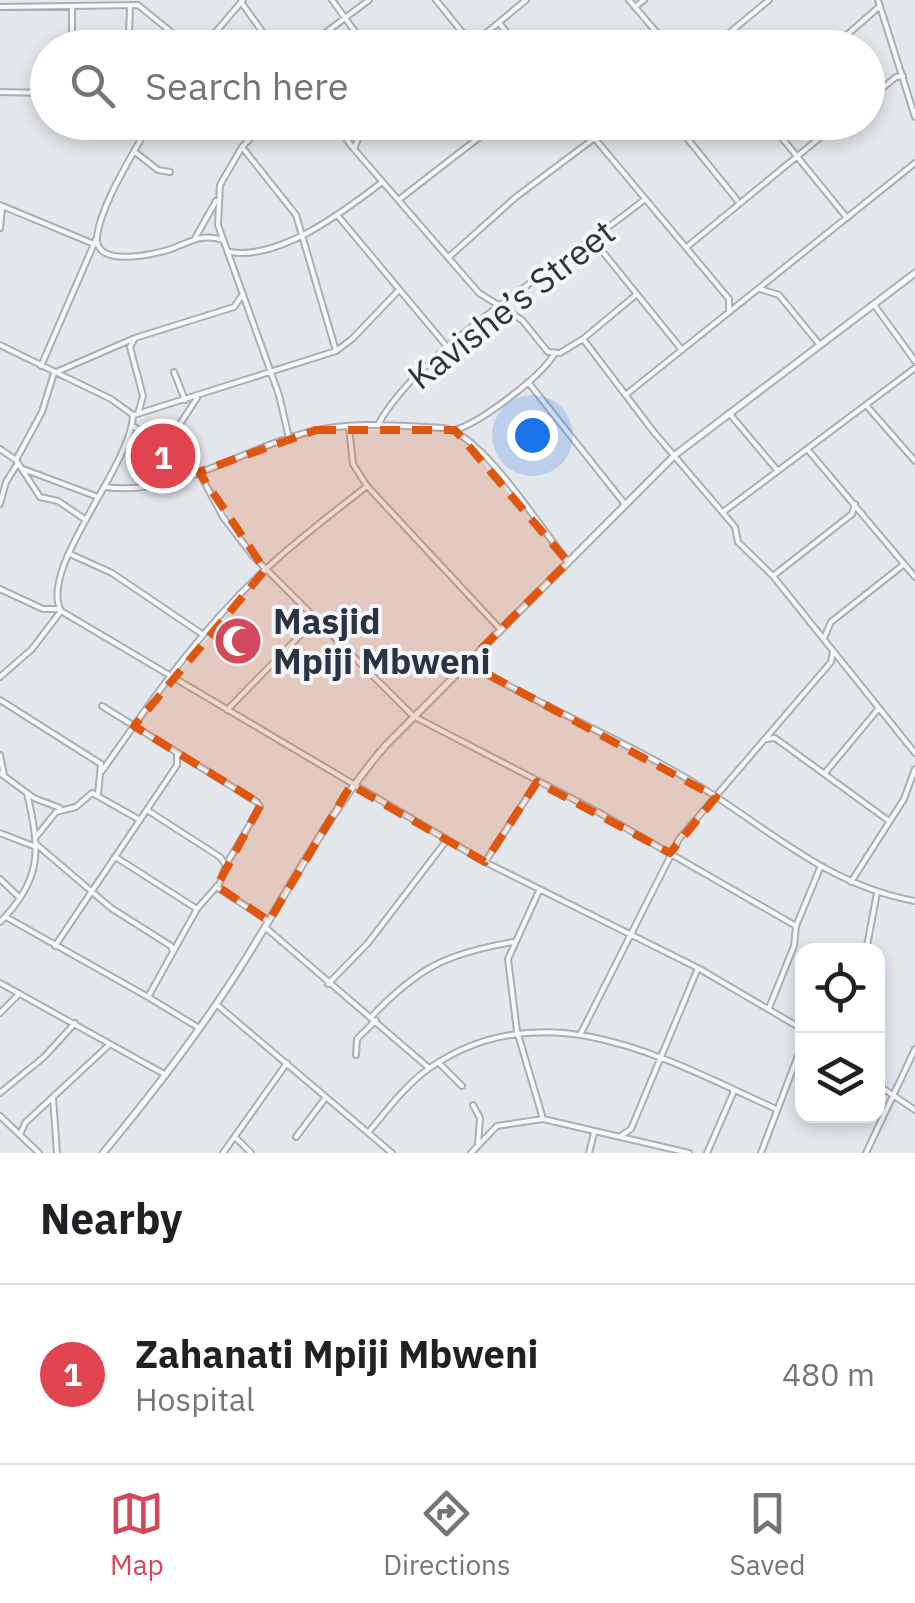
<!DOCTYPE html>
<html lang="en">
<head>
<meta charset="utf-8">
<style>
	body { margin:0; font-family:"IBM Plex Sans",sans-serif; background:#f2f2f2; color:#202124 }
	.controls { position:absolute; right:30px; bottom:30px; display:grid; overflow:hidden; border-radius:20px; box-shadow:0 5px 15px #0003 }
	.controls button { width:90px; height:90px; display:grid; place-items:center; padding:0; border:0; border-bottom:2px solid #e0e0e0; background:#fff; color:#202124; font:50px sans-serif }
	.you { position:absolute; left:532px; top:435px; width:35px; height:35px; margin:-25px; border:8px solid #fff; border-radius:50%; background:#1a73e8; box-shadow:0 0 0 15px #1a73e833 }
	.badge { display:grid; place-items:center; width:65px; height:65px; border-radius:50%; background:#d1495b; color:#fff; font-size:32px; font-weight:700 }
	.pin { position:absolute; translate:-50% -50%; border:5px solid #fff; box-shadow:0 2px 10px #0006 }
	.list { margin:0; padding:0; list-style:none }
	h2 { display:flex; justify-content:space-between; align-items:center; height:130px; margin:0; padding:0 40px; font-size:42px }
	h2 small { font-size:32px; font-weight:400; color:#757577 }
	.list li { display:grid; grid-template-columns:65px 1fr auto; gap:30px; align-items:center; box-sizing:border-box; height:180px; padding:0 40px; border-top:2px solid #e0e0e0 }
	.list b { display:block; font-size:38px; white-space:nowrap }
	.list p { margin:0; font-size:32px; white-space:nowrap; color:#757577 }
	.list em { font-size:32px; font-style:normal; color:#757577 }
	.icon { flex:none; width:55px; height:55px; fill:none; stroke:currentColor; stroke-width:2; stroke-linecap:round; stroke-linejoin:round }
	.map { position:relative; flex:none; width:915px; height:1153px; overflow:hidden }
	.search { position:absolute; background:#fff; box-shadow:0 5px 15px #0003; left:30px; right:30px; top:30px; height:110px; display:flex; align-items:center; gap:25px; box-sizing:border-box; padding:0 35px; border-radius:55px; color:#757577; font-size:38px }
	.sheet { height:310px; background:#fff }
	nav { display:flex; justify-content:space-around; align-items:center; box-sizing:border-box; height:140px; border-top:2px solid #e0e0e0; background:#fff; font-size:28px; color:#757577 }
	nav a { display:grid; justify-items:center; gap:5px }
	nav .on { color:#d1495b }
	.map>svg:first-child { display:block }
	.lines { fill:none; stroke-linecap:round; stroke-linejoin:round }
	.minor-casing { stroke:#a9aeb7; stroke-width:8 }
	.tertiary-casing { stroke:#a9aeb7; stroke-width:9 }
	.minor { stroke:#f7f8fa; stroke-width:4 }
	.tertiary { stroke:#f7f8fa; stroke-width:5 }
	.marked { fill:#df570f; fill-opacity:0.2; stroke:#df570f; stroke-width:8; stroke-dasharray:20 12; stroke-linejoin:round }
	.labels { text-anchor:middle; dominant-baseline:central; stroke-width:8; stroke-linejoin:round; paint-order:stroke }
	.street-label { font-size:35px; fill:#2b3445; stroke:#f4f6f9 }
	.poi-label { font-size:35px; font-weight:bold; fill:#2b3445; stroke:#f4f6f9; text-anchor:start }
</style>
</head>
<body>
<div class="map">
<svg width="915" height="1153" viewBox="0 0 915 1153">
	<rect width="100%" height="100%" fill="#e4e7ec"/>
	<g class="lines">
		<g class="minor-casing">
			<path id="minor" d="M 332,0 L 367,48
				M 436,0 L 471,43
				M 629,0 L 670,48
				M 878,0 L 915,117
				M 241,2 L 274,48
				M 0,7 L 138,5 L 191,48
				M 72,7 L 72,48
				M 635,7 L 644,0
				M 500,24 L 519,48
				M 121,48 L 129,33 L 130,8
				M 202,48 L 243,0
				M 305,48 L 369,0
				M 468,48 L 526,0
				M 711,48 L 769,0
				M 832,48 L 880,6
				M 0,92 L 48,93
				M 868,100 L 896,77 L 903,76
				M 150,122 C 134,154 102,201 97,236 C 93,269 156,254 171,249 C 190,242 202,233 223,240
				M 266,122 L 242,147 L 220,185 L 218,225 L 279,395 L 289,438
				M 333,122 L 354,149
				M 375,122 L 360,134 L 354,149 L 479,293 L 522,320 L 548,352 L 560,353 L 583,339 L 653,431 L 735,527 L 738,542 L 773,576 L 915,753
				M 581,122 L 729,299 L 729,312
				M 674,122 L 737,200
				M 769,122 L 847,218
				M 242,147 L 296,215 L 336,351
				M 135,152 L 158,170 L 170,172
				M 401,198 L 499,122
				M 0,205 L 94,244
				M 338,216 L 449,349
				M 0,228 L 2,208
				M 194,240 L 216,201
				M 594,241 L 682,350
				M 688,246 L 839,122
				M 230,252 C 280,260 343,212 381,183
				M 450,256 L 516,197 L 616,122
				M 760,289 L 779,295 L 819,344
				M 875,306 L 915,361
				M 583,339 L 637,294
				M 0,345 L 111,399 L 133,415 C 132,465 38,568 61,611 L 485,862 L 698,968 L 802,1029
				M 41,366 L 97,237
				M 174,372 L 185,400
				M 528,382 L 624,503
				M 628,393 L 915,163
				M 866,405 L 915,461
				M 729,413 L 777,470
				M 138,414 L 143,396 L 130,347 L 135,338 L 234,307 L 243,294
				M 134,415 L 336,351 L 352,339 L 399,290
				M 378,425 C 418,348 572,259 645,199
				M 133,426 L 197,472
				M 349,427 L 353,464 L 367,486 L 501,630
				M 455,430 C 481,422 541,377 555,353
				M 165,447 L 197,398
				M 0,449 L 16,460 L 40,497 L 58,501 L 86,520
				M 808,450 L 915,577
				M 16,460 L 42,412 L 54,373 L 135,338
				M 23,469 L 98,497
				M 199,472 L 223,517 L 253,556 L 413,716 L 598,812 L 796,926 L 794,946 L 769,1008
				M 105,487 C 177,497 244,447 313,431 C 355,421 400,426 444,428 C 483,435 542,530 568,562
				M 0,504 L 6,482 L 18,463
				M 723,512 L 915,368
				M 70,554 L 112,573 L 202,634
				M 773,576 L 852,514 L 855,504
				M 0,589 L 43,609 L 60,609
				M 824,638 L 831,622 L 903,565
				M 467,663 C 547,710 637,745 715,796 C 780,839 836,887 915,901
				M 0,677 L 32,649 L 61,611
				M 0,700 L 101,764 L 98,794
				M 102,706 L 257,802 L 260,807 L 226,865
				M 227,710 L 316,619
				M 766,739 L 775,738 L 889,821
				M 0,755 L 4,775
				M 102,771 C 152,700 202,627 266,569 C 298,539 333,513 367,486
				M 0,773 L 34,798 L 60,808
				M 825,773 L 879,708
				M 147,810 L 220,857 L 226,865 L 218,888 L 267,920
				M 0,833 L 36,847
				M 36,837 L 56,812 L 76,807 L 92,793 L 140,820
				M 36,844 L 111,908 L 171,946 L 173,952 L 148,997 L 199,1028
				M 117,858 L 197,909
				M 485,862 L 537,782
				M 0,879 L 20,898
				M 851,882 L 904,799 L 915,769
				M 539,891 L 508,959 L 517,1031 L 543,1119
				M 6,917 L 148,997
				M 0,922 C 43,879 40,849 27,793
				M 796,926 L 820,868
				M 266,928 L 429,1068
				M 55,946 L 177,765 L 177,754
				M 866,951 L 877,893
				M 173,952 L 197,909 L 217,886
				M 0,983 L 166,1075
				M 328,984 L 368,943 L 446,841
				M 216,1004 L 392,1153
				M 0,1013 L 19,994
				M 372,1016 C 419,967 446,954 513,942
				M 581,1033 L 679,839 L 831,662 L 833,651
				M 356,1055 L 357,1039 L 376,1020
				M 439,1063 L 462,1086
				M 878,1085 L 915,1110
				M 0,1093 L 44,1057 L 75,1023
				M 53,1098 L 57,1153
				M 473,1105 L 480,1118 L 478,1144
				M 0,1116 L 39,1153
				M 368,1133 C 387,1110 407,1083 431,1067 C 546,989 666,1059 776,1109
				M 20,1135 L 25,1123 L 110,1044
				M 622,1135 L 631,1129 L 698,968
				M 235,1137 L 251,1153
				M 296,1137 L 326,1097
				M 223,1153 L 287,1063
				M 471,1153 L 497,1126 L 543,1119 L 689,1153
				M 589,1153 L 594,1133
				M 707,1153 L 734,1091
				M 761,1153 L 802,1045
				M 866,1153 L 915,1049"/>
		</g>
		<g class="tertiary-casing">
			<path id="tertiary" d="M 103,1153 C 147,1100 189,1046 227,988 C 281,907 322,819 386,745 L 675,455 L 915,273"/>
		</g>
		<use href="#minor" class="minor"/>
		<use href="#tertiary" class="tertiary"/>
	</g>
	<path class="marked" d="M 316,430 L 455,430 L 568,562 L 467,663 L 716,797 L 670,853 L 537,782 L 485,862 L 351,785 L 269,921 L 217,886 L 261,804 L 134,726 L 265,570 L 199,472 Z"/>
	<defs>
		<g id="mosque-disc" transform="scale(2.5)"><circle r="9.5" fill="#d1495b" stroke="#f4f6f9"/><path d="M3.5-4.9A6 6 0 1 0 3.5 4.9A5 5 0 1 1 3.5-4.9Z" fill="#fff"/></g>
	</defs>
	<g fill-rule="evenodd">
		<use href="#mosque-disc" x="238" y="641"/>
	</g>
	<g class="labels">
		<g class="street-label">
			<text transform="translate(511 304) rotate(-38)">Kavishe’s Street</text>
		</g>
		<g class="poi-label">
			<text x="273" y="621">Masjid<tspan x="273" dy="40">Mpiji Mbweni</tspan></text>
		</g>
	</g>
</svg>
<div class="controls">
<button><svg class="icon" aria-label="locate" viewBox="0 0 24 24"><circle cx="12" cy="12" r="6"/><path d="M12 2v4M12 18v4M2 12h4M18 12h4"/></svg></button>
<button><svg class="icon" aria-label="layers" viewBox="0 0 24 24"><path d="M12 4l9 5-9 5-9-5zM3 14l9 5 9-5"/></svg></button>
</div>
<div class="you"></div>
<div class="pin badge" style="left:163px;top:456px;background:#e0444e">1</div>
<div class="search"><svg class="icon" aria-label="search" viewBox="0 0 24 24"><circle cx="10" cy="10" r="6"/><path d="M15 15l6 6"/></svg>Search here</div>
</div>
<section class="sheet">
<h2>Nearby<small></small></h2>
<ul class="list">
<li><span class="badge" style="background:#e0444e">1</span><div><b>Zahanati Mpiji Mbweni</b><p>Hospital</p></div><em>480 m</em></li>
</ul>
</section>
<nav>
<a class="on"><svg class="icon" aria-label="map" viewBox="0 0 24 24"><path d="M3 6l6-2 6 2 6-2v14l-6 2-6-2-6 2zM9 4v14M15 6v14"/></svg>Map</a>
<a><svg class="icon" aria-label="directions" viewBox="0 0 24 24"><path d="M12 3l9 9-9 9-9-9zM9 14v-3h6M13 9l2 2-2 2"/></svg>Directions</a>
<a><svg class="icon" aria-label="saved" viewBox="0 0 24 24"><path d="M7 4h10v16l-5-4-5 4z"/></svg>Saved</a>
</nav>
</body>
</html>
